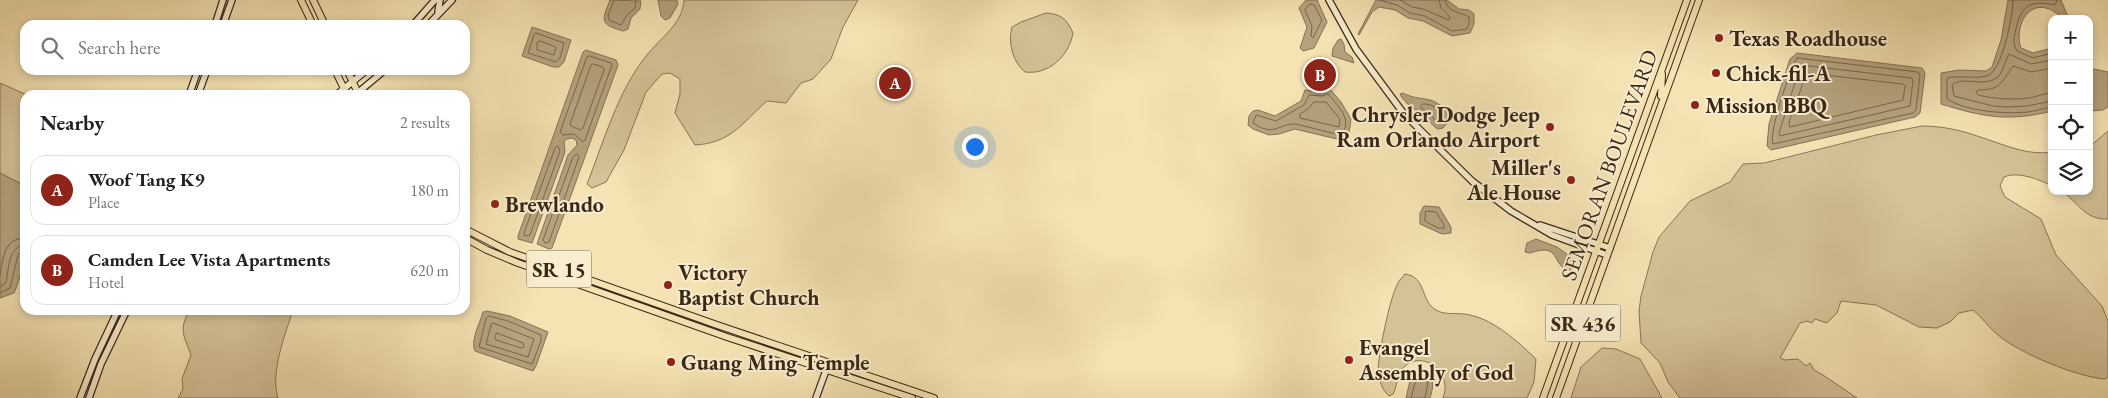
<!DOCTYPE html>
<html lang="en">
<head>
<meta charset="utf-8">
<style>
	body { margin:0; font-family:"EB Garamond",serif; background:#f2f2f2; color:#222 }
	.controls { position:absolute; right:15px; top:15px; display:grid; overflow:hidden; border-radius:10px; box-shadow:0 2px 8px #0003 }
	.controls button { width:45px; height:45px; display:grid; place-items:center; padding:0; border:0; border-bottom:1px solid #e0e0e0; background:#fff; color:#222; font:25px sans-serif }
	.you { position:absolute; left:974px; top:146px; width:18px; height:18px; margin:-12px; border:4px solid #fff; border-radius:50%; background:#1a73e8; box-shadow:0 0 0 8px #1a73e833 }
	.badge { display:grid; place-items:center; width:32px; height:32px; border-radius:50%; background:#8f2418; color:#fff; font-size:16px; font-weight:700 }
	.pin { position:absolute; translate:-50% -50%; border:2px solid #fff; box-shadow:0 1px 5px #0006 }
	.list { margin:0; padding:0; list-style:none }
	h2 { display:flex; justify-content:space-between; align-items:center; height:65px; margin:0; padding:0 20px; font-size:21px }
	h2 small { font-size:16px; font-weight:400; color:#767676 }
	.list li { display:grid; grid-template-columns:32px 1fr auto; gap:15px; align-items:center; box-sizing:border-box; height:70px; margin:0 10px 10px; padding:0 10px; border:1px solid #e0e0e0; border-radius:15px }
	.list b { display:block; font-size:19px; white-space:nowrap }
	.list p { margin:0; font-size:16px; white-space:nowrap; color:#767676 }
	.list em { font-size:16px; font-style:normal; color:#767676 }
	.icon { flex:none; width:28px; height:28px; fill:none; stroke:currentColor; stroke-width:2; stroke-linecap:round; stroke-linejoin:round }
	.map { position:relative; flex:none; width:2108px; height:398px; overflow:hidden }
	.search { position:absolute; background:#fff; box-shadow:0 2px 8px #0003; left:20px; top:20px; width:450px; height:55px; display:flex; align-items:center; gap:12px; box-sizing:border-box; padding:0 18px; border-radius:15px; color:#767676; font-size:19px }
	.panel { position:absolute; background:#fff; box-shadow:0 2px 8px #0003; left:20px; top:90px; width:450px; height:225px; border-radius:15px }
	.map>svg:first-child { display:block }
	.green { fill:#d5c398; stroke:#887658 }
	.water { fill:#b5a37e; stroke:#847255 }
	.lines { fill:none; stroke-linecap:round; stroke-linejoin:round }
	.shore { stroke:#78664a; stroke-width:1 }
	.secondary-casing { stroke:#3a2817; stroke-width:8 }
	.primary-casing { stroke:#3a2817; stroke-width:8 }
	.secondary { stroke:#f8edce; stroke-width:5.5 }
	.primary { stroke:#f5e3b3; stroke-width:6 }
	.poi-dot { fill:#8f2418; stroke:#f8edce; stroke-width:2 }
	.labels { text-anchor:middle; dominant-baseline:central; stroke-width:4; stroke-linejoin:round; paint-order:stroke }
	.shield { fill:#f8edce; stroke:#73634e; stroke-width:1 }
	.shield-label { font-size:21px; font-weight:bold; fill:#3a2817 }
	.poi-label { font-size:22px; font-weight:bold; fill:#3a2817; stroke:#f8edce; text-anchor:start }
	.street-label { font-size:22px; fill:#3a2817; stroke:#f8edce }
</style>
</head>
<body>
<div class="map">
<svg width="2108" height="398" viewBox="0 0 2108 398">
	<rect width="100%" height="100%" fill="#f5e3b3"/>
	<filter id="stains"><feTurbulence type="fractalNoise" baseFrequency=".004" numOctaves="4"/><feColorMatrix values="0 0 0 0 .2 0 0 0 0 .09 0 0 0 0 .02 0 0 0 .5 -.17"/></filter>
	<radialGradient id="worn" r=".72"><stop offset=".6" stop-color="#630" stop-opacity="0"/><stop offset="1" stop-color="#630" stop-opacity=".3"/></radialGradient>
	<path class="green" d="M 684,0 L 858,0 L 843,27 L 831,59 L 813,79 L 801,83 L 786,103 L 767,101 C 742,123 731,143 695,145 L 675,113 L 680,94 L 680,79 L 670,73 L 662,74 L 646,92 L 624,150 L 606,182 L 592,188 L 587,184 C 604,141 617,93 646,56 C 660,38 683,24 684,0 Z
		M 1046,13 C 1061,14 1067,19 1073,33 C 1069,56 1049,75 1025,72 C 1012,61 1008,42 1012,27 L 1021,22 Z
		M 0,83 L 27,95 L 25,95 L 25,186 L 0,173 Z
		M 1922,126 C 1941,126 1961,130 1980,137 C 2003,144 2027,156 2052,152 L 2052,186 C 2038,179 2018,171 2004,177 L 2000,186 L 2005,197 L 2041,219 L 2056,255 L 2102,306 L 2108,321 L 2108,377 L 2105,379 C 2077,377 2019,353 1998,335 C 1989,328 1982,317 1973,310 L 1959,313 L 1950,322 L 1937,328 L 1919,327 L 1876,305 L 1841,301 L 1837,313 L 1827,323 L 1815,319 L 1812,323 L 1807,321 L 1800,323 L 1780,358 L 1785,360 L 1798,359 L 1806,366 L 1810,363 L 1814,370 L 1823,375 L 1857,398 L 1680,398 L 1668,382 L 1660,363 L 1641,343 L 1639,311 L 1641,296 L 1653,252 L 1659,237 L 1690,201 L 1730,182 L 1743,164 L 1764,163 L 1876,135 Z
		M 2108,131 L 2108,219 C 2084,220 2079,202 2061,191 L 2089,191 L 2089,144 L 2094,143 Z
		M 1405,274 C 1427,277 1420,301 1436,310 C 1446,316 1459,312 1470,315 C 1496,321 1517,341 1536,359 L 1534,382 L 1527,398 L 1443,398 C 1454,372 1421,348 1403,368 C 1397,375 1397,387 1393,394 L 1389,396 C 1382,390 1379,380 1378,371 C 1378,356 1390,296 1398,283 C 1399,280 1403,277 1405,274 Z
		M 190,310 L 293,310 C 285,335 270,373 278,398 L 178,398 L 183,389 L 182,379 L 191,355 C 184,336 178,329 190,310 Z
		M 1602,348 L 1616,349 L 1640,359 L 1662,398 L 1571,398 L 1581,367 Z"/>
	<path class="water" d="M 610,0 L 641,1 L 640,9 L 631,18 L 628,29 L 623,31 C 599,24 602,21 610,0 Z
		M 658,0 L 677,0 L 678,4 L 670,18 L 665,20 L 661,16 Z
		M 1306,0 L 1317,0 L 1327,22 L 1314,48 L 1303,51 L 1300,48 L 1307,27 L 1299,8 Z
		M 1376,0 L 1447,0 L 1459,9 L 1469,10 L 1474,14 L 1474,24 L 1470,33 L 1452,36 L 1423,21 L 1408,18 L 1395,10 L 1379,7 L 1372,12 L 1359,35 L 1358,34 Z
		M 2008,0 L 2061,0 L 2069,19 L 2062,19 C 2059,14 2054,11 2049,9 C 2026,0 2014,30 2021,48 L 2033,53 L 2052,48 L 2052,111 C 2009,122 1983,117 1941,104 L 1941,73 L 1959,70 L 1986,71 L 1992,67 L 2001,40 Z
		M 532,27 L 571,40 L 564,62 L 559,67 L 553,67 L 522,56 Z
		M 1341,39 L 1344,44 L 1345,52 L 1352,57 L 1354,63 L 1332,56 L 1333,48 L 1338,40 Z
		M 586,50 L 616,60 L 618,65 L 552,248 L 549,249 L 537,244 L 568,155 L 577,145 L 576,140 L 572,138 L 566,139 L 564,142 L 565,152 L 532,243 L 518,239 L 518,236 L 583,52 Z
		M 1797,53 L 1922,68 L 1925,73 L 1920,113 L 1915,117 L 1771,150 L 1767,146 L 1769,124 L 1790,59 Z
		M 2089,68 L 2108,72 L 2108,107 L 2103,110 L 2089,111 Z
		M 1329,88 L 1341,102 L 1351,119 L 1349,133 L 1341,140 L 1295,129 L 1279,134 L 1269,135 L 1253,129 L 1248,125 L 1249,116 L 1253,111 L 1258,110 L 1275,116 L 1301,101 L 1305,90 L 1321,92 Z
		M 1403,93 C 1422,103 1431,93 1447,112 L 1448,122 L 1443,128 L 1438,129 C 1432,126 1430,121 1426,117 C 1416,109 1406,106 1400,94 Z
		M 0,173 L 25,186 C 25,221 29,260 14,293 L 0,298 Z
		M 1424,206 L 1439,207 L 1451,227 L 1451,233 L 1442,234 L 1420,224 L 1420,213 Z
		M 1536,239 L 1557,247 L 1571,257 L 1573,265 L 1570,271 C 1550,265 1562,242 1530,253 L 1525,252 L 1527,243 Z
		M 487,311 L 510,316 L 548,332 L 536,366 L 533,371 L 475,351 C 470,341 480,323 483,312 Z
		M 1421,371 C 1435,376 1434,385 1430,398 L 1406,398 L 1410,381 L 1416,372 Z"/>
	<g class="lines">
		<path class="shore" d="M 614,0 L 608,16 L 609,20 L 621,25 L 627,15 L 635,8 L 636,0
			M 1379,0 L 1397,5 L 1410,13 L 1425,16 L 1452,31 L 1467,29 L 1469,24 L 1469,17 C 1460,12 1447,12 1445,0
			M 1400,0 L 1412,7 L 1423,9 L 1449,20 L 1450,17 L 1441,8 L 1439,0
			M 2013,0 C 2013,15 2002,72 1987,76 C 1974,79 1960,75 1947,78 L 1947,99 C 1968,112 2005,114 2028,112 C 2036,111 2044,108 2052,107
			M 1310,4 L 1314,5 L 1322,20 L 1313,38 L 1311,36 L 1312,26 L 1305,10 Z
			M 536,33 L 564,43 L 560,58 L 556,62 L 528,53 L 534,35 Z
			M 540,41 L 556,47 L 554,55 L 537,50 L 537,43 Z
			M 2052,53 L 2033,58 L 2017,51 C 2012,42 2014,38 2016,29 C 2021,4 2032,0 2055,5 L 2057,0
			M 590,56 L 611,63 L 612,65 L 585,140 L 583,142 L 574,134 L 563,135 L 560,132 L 587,57 Z
			M 1797,58 L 1918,72 L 1920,75 L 1916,110 L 1913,113 L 1773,144 C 1768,134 1790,69 1797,58 Z
			M 2052,60 L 2031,64 L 2009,54 C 2005,60 2004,70 1999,76 C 1985,89 1963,75 1952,85 L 1954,96 L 1993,106 L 2007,107 L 2027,106 L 2052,101
			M 593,64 L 603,67 L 604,70 L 583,128 L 580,130 L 571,126 L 570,124 L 591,65 Z
			M 1801,65 L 1911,78 L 1913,80 L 1910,106 L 1780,136 L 1779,134 Z
			M 2052,68 L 2032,72 L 2013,66 C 2001,82 2002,90 1978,90 L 1976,92 L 1978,95 C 1995,99 2011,100 2029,98 C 2036,97 2044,93 2052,93
			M 1807,73 L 1903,84 L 1905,86 L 1903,100 L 1790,127 L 1789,124 L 1790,119 Z
			M 1328,94 C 1337,105 1355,121 1340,135 L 1296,124 C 1278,123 1275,138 1253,123 L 1256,115 L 1276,121 L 1304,105 L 1309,95 L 1322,96 Z
			M 1314,102 L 1326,102 L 1340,119 L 1339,127 L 1300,118 L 1300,114 L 1308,109 Z
			M 1423,104 C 1431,103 1440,110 1444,117 L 1441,122 L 1437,123 L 1431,115 L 1421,108 L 1421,106 Z
			M 558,146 L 560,151 L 530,235 L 525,236 L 524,233 L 555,148 Z
			M 577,154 L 579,157 L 549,242 L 545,243 L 543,240 L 573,157 Z
			M 1426,211 L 1436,212 L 1444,225 L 1444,228 L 1438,228 L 1425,221 Z
			M 0,275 C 3,258 4,238 25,238
			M 0,287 L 6,282 C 9,269 8,246 25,245
			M 0,293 L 10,288 L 18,255 L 21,252 L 25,251
			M 489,316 L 508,321 L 541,335 L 541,341 L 532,364 L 479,347 L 486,319 Z
			M 493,323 L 534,339 L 528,357 L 486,344 L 491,325 Z
			M 497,333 L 523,343 L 524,347 L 521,348 L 496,340 L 495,337 Z
			M 1411,398 L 1415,383 L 1421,376 L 1428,382 L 1425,398"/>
		<g class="secondary-casing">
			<path id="secondary" d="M 1329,0 L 1356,49 L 1404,114 L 1472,181 L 1511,211 L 1552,235 L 1607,255
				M 438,12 L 440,0
				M 215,25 L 223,0
				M 223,25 L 232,0
				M 413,25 L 435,0
				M 428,25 L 452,0
				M 189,95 L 198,70
				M 198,95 L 207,70
				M 336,95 L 367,70
				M 355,95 L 385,70
				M 1540,225 L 1610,248
				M 80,398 L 95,359 L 118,310
				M 89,398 L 101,364 L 127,310
				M 816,398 L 829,362"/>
		</g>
		<g class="primary-casing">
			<path id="primary" d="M 301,0 L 313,25
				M 313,0 L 325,25
				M 335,70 L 347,95
				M 347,70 L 359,95
				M 350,70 L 355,72 L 367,70
				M 1661,96 L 1662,74
				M 465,229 L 510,252 L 720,326 L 934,398
				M 465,238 L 487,250 L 518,263 L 727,337 L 912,398
				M 1543,398 L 1687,0
				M 1556,398 L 1699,0"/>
		</g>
		<use href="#secondary" class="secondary"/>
		<use href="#primary" class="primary"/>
	</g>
	<g class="poi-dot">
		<circle cx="1719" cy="38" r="5"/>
		<circle cx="1716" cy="73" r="5"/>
		<circle cx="1695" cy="105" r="5"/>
		<circle cx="1550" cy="127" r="5"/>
		<circle cx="1571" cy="180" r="5"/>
		<circle cx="495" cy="204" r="5"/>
		<circle cx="668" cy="285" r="5"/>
		<circle cx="1349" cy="360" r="5"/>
		<circle cx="671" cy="362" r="5"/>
	</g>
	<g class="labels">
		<g class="shield">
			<rect x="526.5" y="250.5" width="65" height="37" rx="4"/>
			<rect x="1545.5" y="304.5" width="75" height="37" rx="4"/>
		</g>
		<g class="shield-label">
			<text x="559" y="269">SR 15</text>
			<text x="1583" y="323">SR 436</text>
		</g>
		<g class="poi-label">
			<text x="1729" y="38">Texas Roadhouse</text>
			<text x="1726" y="73">Chick-fil-A</text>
			<text x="1705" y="105">Mission BBQ</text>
			<text x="1540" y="114" text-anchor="end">Chrysler Dodge Jeep<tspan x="1540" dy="25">Ram Orlando Airport</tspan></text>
			<text x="1561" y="167" text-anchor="end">Miller's<tspan x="1561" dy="25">Ale House</tspan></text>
			<text x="505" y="204">Brewlando</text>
			<text x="678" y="272">Victory<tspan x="678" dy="25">Baptist Church</tspan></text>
			<text x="1359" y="347">Evangel<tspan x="1359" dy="25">Assembly of God</tspan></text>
			<text x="681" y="362">Guang Ming Temple</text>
		</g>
		<g class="street-label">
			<text transform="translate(1609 165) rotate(-70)">SEMORAN BOULEVARD</text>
		</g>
	</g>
	<rect width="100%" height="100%" filter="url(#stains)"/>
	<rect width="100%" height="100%" fill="url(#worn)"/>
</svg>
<div class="controls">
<button>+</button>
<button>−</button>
<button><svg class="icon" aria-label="locate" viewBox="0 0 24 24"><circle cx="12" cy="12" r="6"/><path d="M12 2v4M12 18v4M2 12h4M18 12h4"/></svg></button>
<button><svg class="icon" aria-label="layers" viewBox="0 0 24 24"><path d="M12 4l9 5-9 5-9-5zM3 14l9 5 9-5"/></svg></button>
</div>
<div class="you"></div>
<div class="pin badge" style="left:895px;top:83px">A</div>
<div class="pin badge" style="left:1320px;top:75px">B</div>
<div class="search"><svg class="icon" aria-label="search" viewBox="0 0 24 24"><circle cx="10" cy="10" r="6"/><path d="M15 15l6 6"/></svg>Search here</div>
<section class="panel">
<h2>Nearby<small>2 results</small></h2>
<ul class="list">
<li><span class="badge">A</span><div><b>Woof Tang K9</b><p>Place</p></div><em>180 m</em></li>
<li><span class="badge">B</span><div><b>Camden Lee Vista Apartments</b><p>Hotel</p></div><em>620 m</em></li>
</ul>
</section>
</div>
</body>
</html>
